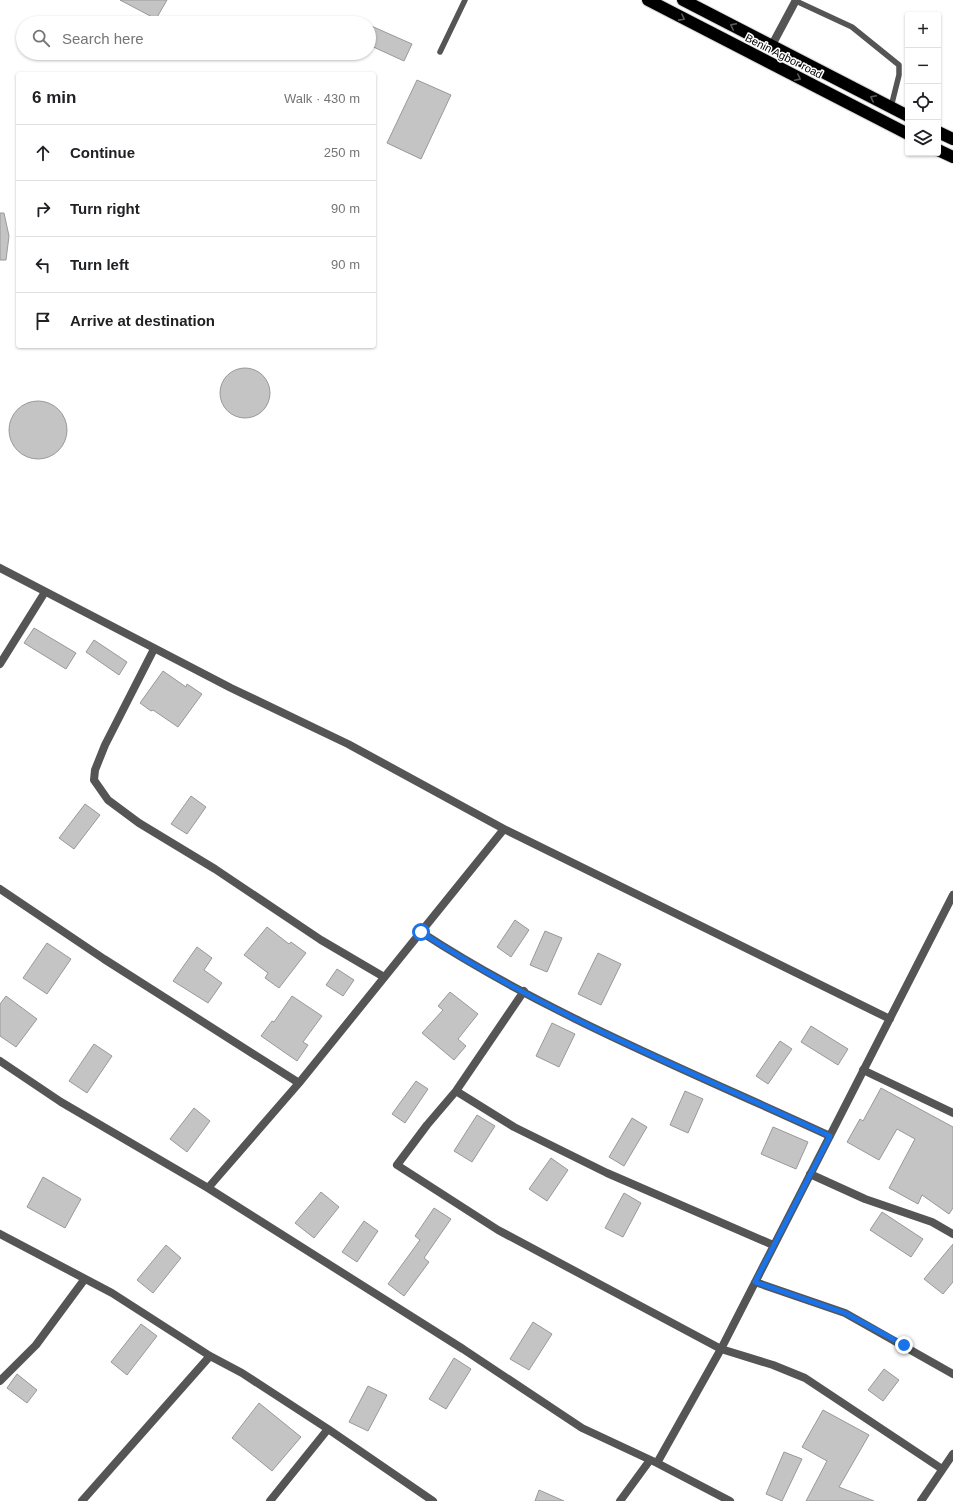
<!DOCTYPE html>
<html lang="en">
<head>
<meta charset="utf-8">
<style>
	body { margin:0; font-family:Arial,sans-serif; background:#f6f6f6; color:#202124 }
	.controls { position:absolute; right:12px; top:12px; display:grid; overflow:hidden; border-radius:4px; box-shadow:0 1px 3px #0004 }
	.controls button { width:36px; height:36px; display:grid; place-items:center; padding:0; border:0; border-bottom:1px solid #e0e0e0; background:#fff; color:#202124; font:20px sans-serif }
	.stop { position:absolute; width:12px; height:12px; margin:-9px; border:3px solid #1a73e8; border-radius:50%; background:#fff }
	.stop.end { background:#1a73e8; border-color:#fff; box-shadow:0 1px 4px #0008 }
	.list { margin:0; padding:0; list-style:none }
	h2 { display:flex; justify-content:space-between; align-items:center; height:52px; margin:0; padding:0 16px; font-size:17px }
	h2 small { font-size:13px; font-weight:400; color:#757577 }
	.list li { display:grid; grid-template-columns:26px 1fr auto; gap:12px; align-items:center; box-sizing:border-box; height:56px; padding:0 16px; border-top:1px solid #e0e0e0 }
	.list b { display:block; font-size:15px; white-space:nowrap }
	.list em { font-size:13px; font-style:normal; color:#757577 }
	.icon { flex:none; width:22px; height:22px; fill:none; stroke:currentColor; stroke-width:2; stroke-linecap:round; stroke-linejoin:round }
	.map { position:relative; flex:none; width:953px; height:1501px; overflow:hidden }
	.search { position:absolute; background:#fff; box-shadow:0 1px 3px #0004; left:16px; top:16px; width:360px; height:44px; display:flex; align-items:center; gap:10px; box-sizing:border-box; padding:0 14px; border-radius:22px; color:#757577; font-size:15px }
	.panel { position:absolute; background:#fff; box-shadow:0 1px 3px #0004; left:16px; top:72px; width:360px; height:276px; border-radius:4px }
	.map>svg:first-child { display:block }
	.building { fill:#c4c4c4; stroke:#999 }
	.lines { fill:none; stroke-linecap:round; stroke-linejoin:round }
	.highway-casing { stroke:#dbdbdb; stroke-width:14 }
	.lane { stroke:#555; stroke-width:5.5 }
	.street { stroke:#555; stroke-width:8 }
	.highway { stroke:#000; stroke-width:12 }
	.oneway { stroke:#595959 }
	.route { stroke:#1a73e8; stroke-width:5 }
	.labels { text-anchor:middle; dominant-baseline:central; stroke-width:3; stroke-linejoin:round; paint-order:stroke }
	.street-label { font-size:11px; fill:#000; stroke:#fff }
</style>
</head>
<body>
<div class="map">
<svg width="953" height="1501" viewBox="0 0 953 1501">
	<rect width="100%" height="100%" fill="#fff"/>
	<path class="building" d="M 120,0 L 167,0 L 156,19 Z
		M 369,25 L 412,44 L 404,61 L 369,45 Z
		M 417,80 L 451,95 L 421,159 L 387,143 Z
		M 0,213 L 4,213 L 9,236 L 6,260 L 0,260 Z
		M220 393a25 25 0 1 1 50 0a25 25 0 1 1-50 0Z
		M9 430a29 29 0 1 1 58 0a29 29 0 1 1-58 0Z
		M 34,628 L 76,653 L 66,669 L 24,643 Z
		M 94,640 L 127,662 L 119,675 L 86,652 Z
		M 163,671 L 186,687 L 187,684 L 202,694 L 178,727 L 153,710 L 151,711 L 140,703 Z
		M 191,796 L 206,807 L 187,834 L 171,824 Z
		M 85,804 L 100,815 L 74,849 L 59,838 Z
		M 515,920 L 529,930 L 511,957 L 497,947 Z
		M 267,927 L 289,944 L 291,942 L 306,953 L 279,988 L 265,978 L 268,973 L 244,955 Z
		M 545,931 L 562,938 L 547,972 L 530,965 Z
		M 47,943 L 71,959 L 47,994 L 23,978 Z
		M 197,947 L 212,958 L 204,970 L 222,983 L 208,1003 L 173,981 Z
		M 598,953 L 621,964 L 601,1005 L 578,994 Z
		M 337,969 L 354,980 L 343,996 L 326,985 Z
		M 450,992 L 478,1014 L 458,1039 L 466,1046 L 454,1060 L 422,1033 L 443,1010 L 438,1006 Z
		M 6,996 L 37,1019 L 16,1047 L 0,1036 L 0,1004 Z
		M 292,996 L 322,1016 L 303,1042 L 308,1045 L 297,1061 L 261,1036 L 272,1021 L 274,1022 Z
		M 552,1023 L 575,1034 L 559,1067 L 536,1056 Z
		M 811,1026 L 848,1049 L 838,1065 L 801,1042 Z
		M 780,1041 L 792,1049 L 768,1084 L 756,1076 Z
		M 94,1044 L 112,1056 L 87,1093 L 69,1081 Z
		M 416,1081 L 428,1089 L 405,1123 L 392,1114 Z
		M 881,1088 L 953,1127 L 953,1208 L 949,1214 L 922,1195 L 918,1204 L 889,1188 L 915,1139 L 897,1129 L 879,1160 L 847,1142 L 860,1119 L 863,1121 Z
		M 685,1091 L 703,1099 L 688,1133 L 670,1125 Z
		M 194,1108 L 210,1121 L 187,1152 L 170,1139 Z
		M 477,1115 L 495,1126 L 472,1162 L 454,1151 Z
		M 632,1118 L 647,1127 L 624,1166 L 609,1157 Z
		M 773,1127 L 808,1142 L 796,1169 L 761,1154 Z
		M 551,1158 L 568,1170 L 547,1201 L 529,1189 Z
		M 43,1177 L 81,1199 L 65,1228 L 27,1207 Z
		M 321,1192 L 339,1207 L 314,1238 L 295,1223 Z
		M 624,1193 L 641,1203 L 623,1237 L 605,1228 Z
		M 434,1208 L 451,1219 L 424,1258 L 429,1262 L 404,1296 L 388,1284 L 420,1240 L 415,1236 Z
		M 882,1212 L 923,1239 L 911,1257 L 870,1230 Z
		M 364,1221 L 378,1231 L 357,1262 L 342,1252 Z
		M 953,1244 L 953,1282 L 943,1294 L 924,1279 Z
		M 166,1245 L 181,1258 L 153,1293 L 137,1280 Z
		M 533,1322 L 552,1334 L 529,1370 L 510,1359 Z
		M 141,1324 L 157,1336 L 127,1375 L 111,1362 Z
		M 454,1358 L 471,1369 L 446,1409 L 429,1399 Z
		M 884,1369 L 899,1380 L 883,1401 L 868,1390 Z
		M 17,1374 L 37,1390 L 27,1403 L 7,1388 Z
		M 368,1386 L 387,1395 L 368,1431 L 349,1422 Z
		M 259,1403 L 301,1437 L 272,1471 L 232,1438 Z
		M 823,1410 L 869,1435 L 839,1487 L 874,1501 L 806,1501 L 827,1461 L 802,1447 Z
		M 784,1452 L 802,1459 L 782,1501 L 766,1494 Z
		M 539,1490 L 564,1501 L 535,1501 Z"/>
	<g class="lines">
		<g class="highway-casing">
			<path id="highway" d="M 648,0 L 908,134
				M 683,0 L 908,116
				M 938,132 L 953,139
				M 938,150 L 953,157"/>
		</g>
		<path class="lane" d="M 796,1 L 852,27 L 899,65 L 899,75 L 891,107
			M 440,52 L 465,0"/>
		<path class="street" d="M 772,45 L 796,0
			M 0,568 L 231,688 L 348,744 L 504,829 L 890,1019
			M 154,649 L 105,745 L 95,770 L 94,780 L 108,800 L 139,823 L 215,869 L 321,940 L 384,977
			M 0,664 L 45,592
			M 0,889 L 104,959 L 299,1083
			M 421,932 C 548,1015 692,1072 830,1136
			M 524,991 L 456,1091 L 427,1125 L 397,1165 L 498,1230 L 721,1349 L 773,1365 L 805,1378 L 942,1469
			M 0,1061 L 61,1102 L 208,1188 L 463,1349 L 582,1428 L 657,1463 L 730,1501
			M 863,1070 L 953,1113
			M 456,1091 L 514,1127 L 607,1173 L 773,1245
			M 810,1174 L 865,1199 L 932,1222 L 953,1234
			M 208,1188 L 299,1083 L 504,829
			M 0,1234 L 112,1293 L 210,1356 L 242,1373 L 328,1429 L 433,1501
			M 755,1282 L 845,1313 L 953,1374
			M 0,1381 L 36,1345 L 84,1280
			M 657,1463 L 721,1349 L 953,895
			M 82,1501 L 210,1356
			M 270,1501 L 328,1429
			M 620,1501 L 650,1460
			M 921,1501 L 953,1454"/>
		<use href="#highway" class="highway"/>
	</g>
	<defs><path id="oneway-chevron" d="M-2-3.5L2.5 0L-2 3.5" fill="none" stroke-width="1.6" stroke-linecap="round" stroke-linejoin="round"/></defs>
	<g class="oneway">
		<use href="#oneway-chevron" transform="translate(682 18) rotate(28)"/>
		<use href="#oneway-chevron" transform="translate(733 26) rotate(-153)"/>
		<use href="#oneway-chevron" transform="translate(798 78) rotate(27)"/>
		<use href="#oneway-chevron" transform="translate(873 98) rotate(-153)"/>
	</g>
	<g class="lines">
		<path class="route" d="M 421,932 C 547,1015 693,1072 830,1136 L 755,1282 L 845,1313 L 904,1345"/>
	</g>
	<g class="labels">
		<g class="street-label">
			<text transform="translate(784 56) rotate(27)">Benin Agbor road</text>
		</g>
	</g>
</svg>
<div class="controls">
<button>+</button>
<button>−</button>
<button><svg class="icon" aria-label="locate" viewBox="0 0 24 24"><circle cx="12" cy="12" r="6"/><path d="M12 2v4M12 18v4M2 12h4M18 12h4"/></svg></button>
<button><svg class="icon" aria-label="layers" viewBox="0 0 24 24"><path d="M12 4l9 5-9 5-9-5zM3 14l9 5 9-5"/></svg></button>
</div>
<div class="stop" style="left:421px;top:932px"></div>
<div class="stop end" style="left:904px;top:1345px"></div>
<div class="search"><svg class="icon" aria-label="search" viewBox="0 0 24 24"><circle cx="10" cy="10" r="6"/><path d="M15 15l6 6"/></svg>Search here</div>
<section class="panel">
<h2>6 min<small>Walk · 430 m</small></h2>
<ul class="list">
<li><svg class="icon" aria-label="ahead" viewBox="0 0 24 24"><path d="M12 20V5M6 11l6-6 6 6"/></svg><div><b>Continue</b></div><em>250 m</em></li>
<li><svg class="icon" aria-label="right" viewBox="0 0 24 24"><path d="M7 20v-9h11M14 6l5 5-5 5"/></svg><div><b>Turn right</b></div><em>90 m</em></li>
<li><svg class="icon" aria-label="left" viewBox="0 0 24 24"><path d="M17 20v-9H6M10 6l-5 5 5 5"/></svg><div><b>Turn left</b></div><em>90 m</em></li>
<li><svg class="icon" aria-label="arrive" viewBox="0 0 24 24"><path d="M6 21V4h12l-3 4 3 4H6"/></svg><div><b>Arrive at destination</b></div></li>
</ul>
</section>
</div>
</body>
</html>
